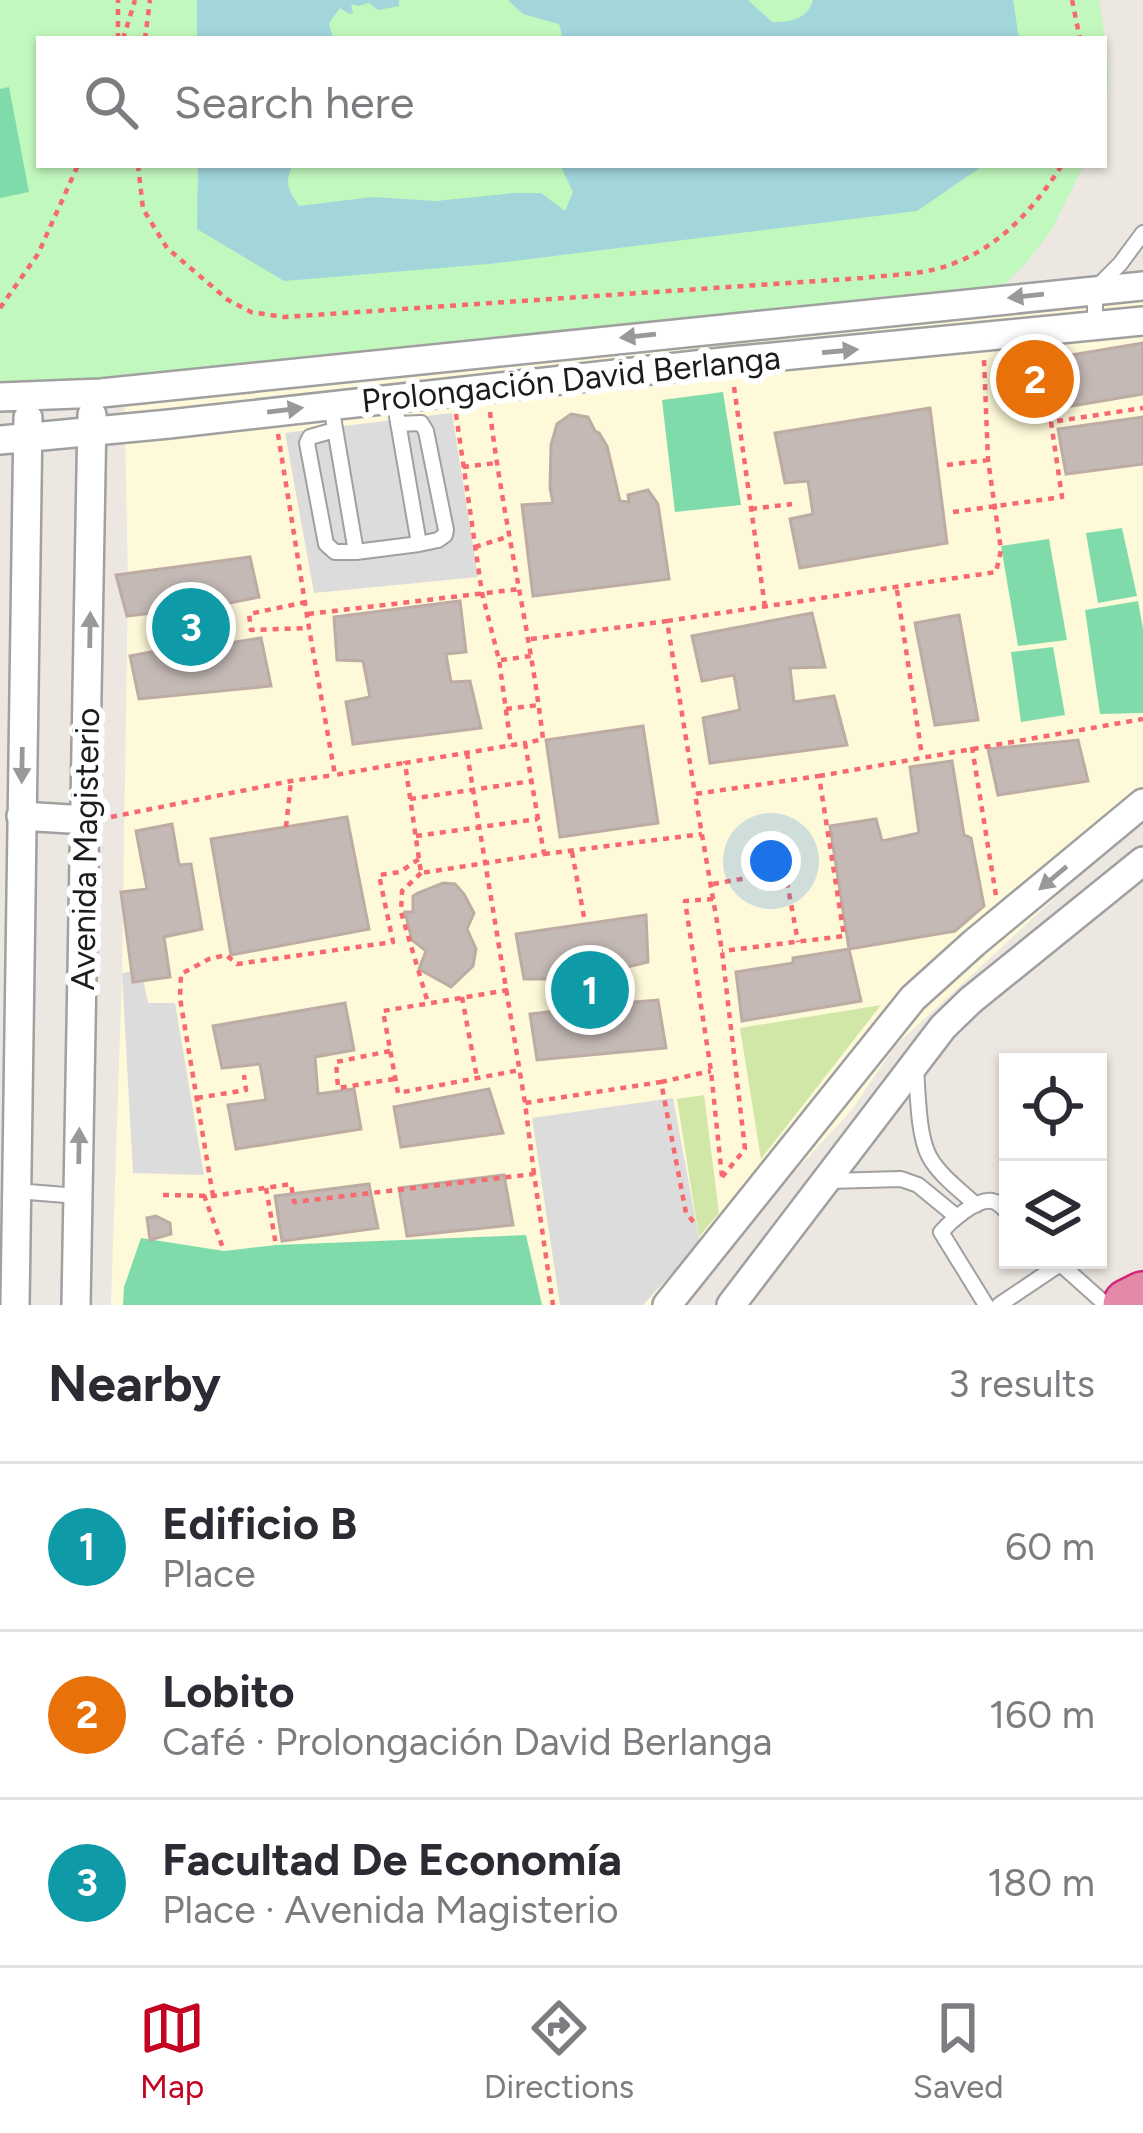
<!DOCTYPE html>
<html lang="en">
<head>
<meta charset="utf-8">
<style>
	body { margin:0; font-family:Figtree,sans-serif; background:#f2f2f3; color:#2b2b33 }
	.controls { position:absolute; right:36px; bottom:36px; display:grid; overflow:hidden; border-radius:0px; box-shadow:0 3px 9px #0004 }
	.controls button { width:108px; height:108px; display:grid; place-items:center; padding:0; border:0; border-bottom:3px solid #e1e1e2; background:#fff; color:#2b2b33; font:60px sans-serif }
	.you { position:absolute; left:771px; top:861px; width:42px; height:42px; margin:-30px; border:9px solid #fff; border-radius:50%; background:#1a73e8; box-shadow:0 0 0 18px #1a73e833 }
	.badge { display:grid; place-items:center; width:78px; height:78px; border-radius:50%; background:#c40320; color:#fff; font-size:39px; font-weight:700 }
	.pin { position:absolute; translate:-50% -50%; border:6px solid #fff; box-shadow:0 3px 12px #0006 }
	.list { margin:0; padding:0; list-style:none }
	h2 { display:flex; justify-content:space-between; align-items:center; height:156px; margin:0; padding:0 48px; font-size:51px }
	h2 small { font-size:39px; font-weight:400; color:#7c7c81 }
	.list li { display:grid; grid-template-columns:78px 1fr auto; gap:36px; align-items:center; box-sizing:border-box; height:168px; padding:0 48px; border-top:3px solid #e1e1e2 }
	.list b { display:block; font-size:45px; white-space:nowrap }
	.list p { margin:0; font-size:39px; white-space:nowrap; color:#7c7c81 }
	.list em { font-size:39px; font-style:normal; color:#7c7c81 }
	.icon { flex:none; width:66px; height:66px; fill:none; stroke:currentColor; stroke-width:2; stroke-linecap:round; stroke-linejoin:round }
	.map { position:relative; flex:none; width:1143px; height:1305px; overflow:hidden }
	.search { position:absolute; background:#fff; box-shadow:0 3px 9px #0004; left:36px; right:36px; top:36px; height:132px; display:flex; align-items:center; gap:30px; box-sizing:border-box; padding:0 42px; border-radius:0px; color:#7c7c81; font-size:45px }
	.sheet { height:660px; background:#fff }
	nav { display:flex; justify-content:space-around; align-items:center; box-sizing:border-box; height:168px; border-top:3px solid #e1e1e2; background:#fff; font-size:33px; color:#7c7c81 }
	nav a { display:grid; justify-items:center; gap:6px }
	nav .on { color:#c40320 }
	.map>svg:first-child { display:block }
	.education { fill:#fef9d9 }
	.grass { fill:#d0e7a7 }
	.park { fill:#c1f8bd }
	.pitch { fill:#7fdcaa }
	.parking { fill:#dcdcdc }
	.water { fill:#a2d6db }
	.building { fill:#c4b9b5; stroke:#beaca4; stroke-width:3 }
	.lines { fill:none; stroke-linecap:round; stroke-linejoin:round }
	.service-casing { stroke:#a0a0a0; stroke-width:18 }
	.minor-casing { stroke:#a0a0a0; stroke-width:32 }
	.motorway-casing { stroke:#d3267b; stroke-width:56 }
	.path { stroke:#f7686f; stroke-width:4.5; stroke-dasharray:6 6; stroke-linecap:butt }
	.service { stroke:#fff; stroke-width:14 }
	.minor { stroke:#fff; stroke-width:27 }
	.motorway { stroke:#e489a8; stroke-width:51 }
	.oneway { fill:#999 }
	.labels { text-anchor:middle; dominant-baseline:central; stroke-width:12; stroke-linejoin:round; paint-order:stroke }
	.street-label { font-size:33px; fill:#1c1c1c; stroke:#fff }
</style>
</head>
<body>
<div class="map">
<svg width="1143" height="1305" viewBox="0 0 1143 1305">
	<rect width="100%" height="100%" fill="#ede7e1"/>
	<path class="education" d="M 1143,274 L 1143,816 L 895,1046 L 851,1111 L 670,1305 L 111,1305 L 122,973 L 128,582 L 124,380 Z"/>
	<path class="grass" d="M 881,1005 L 761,1159 L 740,1028 Z
		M 704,1095 L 719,1213 L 699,1237 L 677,1099 Z"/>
	<path class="park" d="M 0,0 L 1099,0 C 1104,34 1114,76 1104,110 L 1104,39 L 39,39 L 39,165 L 1084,165 L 1051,231 L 1025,264 L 996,293 L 124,380 L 0,383 Z"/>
	<path class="pitch" d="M 9,87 L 29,192 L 0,198 L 0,89 Z
		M 723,392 L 741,505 L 675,512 L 662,400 Z
		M 1122,528 L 1137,596 L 1098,603 L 1086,533 Z
		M 1049,539 L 1067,640 L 1018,646 L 1001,546 Z
		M 1138,601 L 1143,629 L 1143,713 L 1100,714 L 1085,610 Z
		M 1053,647 L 1065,715 L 1021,722 L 1011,652 Z
		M 526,1235 L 542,1305 L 123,1305 L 124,1287 L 141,1238 L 224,1251 L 276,1245 Z"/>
	<path class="parking" d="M 452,413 L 478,577 L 314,593 L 285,433 Z
		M 141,970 L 148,1003 L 175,1003 L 204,1175 L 133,1173 L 122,973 Z
		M 673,1098 L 700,1243 L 643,1305 L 560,1305 L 532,1118 Z"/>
	<path class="water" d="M 197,0 L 399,0 L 399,6 L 378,10 L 369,3 L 358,6 L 351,4 L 353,13 L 350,14 L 340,8 L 329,23 L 333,39 L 197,39 Z
		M 508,0 L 748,0 L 772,22 C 790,22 807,20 813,0 L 1013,0 L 1019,39 L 563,39 L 559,24 L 523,14 Z
		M 198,165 L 293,165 C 284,182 288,190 299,206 L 372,197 L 436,201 L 514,193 L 541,193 L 565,211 L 573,192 L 562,169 L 566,165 L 984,165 L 917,211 L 489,264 L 284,281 L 197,229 Z"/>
	<path class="building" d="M 1143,343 L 1143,394 L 1054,409 L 1047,359 Z
		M 1047,359 L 1054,409 L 1038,405 L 1022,386 L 1016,361 Z
		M 930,408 L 947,543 L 800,568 L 790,519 L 813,514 L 808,481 L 785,483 L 775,433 Z
		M 571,414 L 588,417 L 595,431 L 599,433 L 607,446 L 620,501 L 629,502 L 628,495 L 648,490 L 658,504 L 669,579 L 533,596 L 522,505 L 553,503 L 550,488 L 551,445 L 557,424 Z
		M 1143,417 L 1143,464 L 1066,474 L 1058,429 Z
		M 250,557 L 259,597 L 214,606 L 223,644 L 261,638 L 271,686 L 139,699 L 130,656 L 167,649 L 160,612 L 127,616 L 116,575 Z
		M 460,601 L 466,652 L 446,654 L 451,682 L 470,681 L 481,728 L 353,744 L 346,702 L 370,697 L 363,661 L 337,660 L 334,617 Z
		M 812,613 L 825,667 L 790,668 L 794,702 L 834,696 L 847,745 L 710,763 L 703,718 L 740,710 L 734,675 L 702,681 L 692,636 Z
		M 959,615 L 978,720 L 935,725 L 915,623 Z
		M 643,726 L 658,823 L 560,837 L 546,740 Z
		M 1078,740 L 1088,781 L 998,795 L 988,749 Z
		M 952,761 L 964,835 L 971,838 L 984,906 L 955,931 L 849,949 L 830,826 L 876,819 L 882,841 L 919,833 L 910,767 Z
		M 347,817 L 369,929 L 231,955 L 211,839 Z
		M 172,824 L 179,865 L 191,864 L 202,929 L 164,937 L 170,977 L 133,982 L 121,892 L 147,889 L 136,831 Z
		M 443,883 L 455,884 L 464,894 L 474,913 L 467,929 L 476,949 L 473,966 L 451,987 L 419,969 L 426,951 L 412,940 L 405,912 L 413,912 L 413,896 L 418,893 Z
		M 646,915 L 648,962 L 614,970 L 622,1003 L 658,1000 L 666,1048 L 537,1060 L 530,1014 L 564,1010 L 561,979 L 524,979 L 516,934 Z
		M 849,949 L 861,1001 L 742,1021 L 736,972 L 793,963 L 793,958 Z
		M 345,1003 L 354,1050 L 315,1057 L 318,1094 L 354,1089 L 361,1129 L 236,1149 L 228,1105 L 266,1100 L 260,1064 L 222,1068 L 213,1026 Z
		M 489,1089 L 503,1133 L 401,1147 L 394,1107 Z
		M 504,1175 L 513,1225 L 407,1236 L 399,1188 Z
		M 369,1184 L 378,1228 L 282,1241 L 275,1196 Z
		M 156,1216 L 170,1223 L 171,1234 L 150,1240 L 147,1218 Z"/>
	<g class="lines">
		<g class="service-casing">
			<path id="service" d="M 1095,325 L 1095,289 L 1120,264 L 1143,233
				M 331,405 L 356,552 L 419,544 L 394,399
				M 398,424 L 421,423 L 426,431 L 446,530 L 445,535 L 438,540 L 419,544
				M 335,430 L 310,437 L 307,443 L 326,544 L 335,552 L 356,552
				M 916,1069 C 918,1094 918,1135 929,1156 C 939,1175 960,1190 976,1205
				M 828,1181 L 901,1179 L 918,1185 L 957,1217
				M 16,1191 L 78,1196
				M 1056,1260 L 1104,1303
				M 986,1305 L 941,1232 C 951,1221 975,1199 992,1201 C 999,1202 1003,1208 1008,1213
				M 999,1305 L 1060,1264"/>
		</g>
		<g class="minor-casing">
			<path id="minor" d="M 0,397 L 101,393 L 1143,286
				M 0,440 L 169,424 L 731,361 L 1143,321
				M 21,816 L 86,820
				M 15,1305 L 28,418
				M 76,1305 L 92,415
				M 667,1305 L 913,998 L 974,943 L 1143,803
				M 731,1305 L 943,1027 L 971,1000 L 1143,861"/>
		</g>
		<g class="motorway-casing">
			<path id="motorway" d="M 1129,1305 L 1143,1298"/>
		</g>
		<path class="path" d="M 1072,0 L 1080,39
			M 118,39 L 118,0
			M 123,39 L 135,0
			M 145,39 L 150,0
			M 138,165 L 143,209 L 167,248 L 228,300 L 251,312 L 284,317 L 862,278 C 886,275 912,275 936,269 C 994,254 1031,213 1062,165
			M 0,308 L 38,254 L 78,165
			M 734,387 L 765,607
			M 490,412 C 503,521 530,629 543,739 L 526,743
			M 456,414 L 482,593 L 499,660 L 511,746
			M 278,434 L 309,628 L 335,775 L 403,763
			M 947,465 L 988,460
			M 463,467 L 496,463
			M 751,509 L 792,504
			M 953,512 L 1062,497 L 1051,422 L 1143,408
			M 475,547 L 510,536
			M 897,590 L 922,756
			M 306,602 L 249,614 L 251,630 L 309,628
			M 308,614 L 520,589
			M 667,621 L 996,572 L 1001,550 L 988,460 L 984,360
			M 531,639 L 667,621 L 695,794
			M 501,660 L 531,656
			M 506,709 L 539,705
			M 525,743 L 544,854 L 421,873 L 405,763 Z
			M 972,747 L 996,896
			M 467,753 L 525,1103
			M 819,776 L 1143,719
			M 410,799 L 532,781
			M 111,817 L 291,781 L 335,775
			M 286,827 L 291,781
			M 416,836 L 538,819
			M 572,852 L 584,917
			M 544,854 L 702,834
			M 421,873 L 402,891 L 401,912 L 428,1003
			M 713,884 L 785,871 L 798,942
			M 713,899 L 685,901 L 711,1071 L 722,1177
			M 508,990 L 383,1011 L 398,1093 L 520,1070
			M 462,997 L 477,1078
			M 390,1051 L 336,1062 L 338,1088 L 394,1079
			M 661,1082 L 711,1071
			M 197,1098 L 246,1090 L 244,1075
			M 534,1174 L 525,1103 L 661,1082 L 686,1213 L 697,1226
			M 722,1177 L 745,1149 L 722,951 L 695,794 L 819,776 L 844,936 L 722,951
			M 266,1188 L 276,1245
			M 163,1195 L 213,1196 L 291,1184 L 294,1202 L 534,1174 L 553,1305
			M 204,1195 L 224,1251
			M 213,1196 L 180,998 L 181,974 L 209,959 L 226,955 L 237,964 L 393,942 L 379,875 L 400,872 L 419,859"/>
		<use href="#service" class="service"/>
		<use href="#minor" class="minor"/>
		<use href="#motorway" class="motorway"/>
	</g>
	<defs><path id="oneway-solid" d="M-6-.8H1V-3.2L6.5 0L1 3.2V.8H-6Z" transform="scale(3)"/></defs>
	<g class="oneway">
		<use href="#oneway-solid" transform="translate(1026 296) rotate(174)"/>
		<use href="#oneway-solid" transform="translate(638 336) rotate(174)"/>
		<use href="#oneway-solid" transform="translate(840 351) rotate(-5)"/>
		<use href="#oneway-solid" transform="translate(285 410) rotate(-7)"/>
		<use href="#oneway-solid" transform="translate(90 630) rotate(-89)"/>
		<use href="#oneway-solid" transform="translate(22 765) rotate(91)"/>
		<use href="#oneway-solid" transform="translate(1053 878) rotate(140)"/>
		<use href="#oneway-solid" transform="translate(79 1146) rotate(-89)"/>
	</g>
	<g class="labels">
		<g class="street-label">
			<text transform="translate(571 379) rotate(-6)">Prolongación David Berlanga</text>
			<text transform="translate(85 849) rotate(-89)">Avenida Magisterio</text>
		</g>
	</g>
</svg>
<div class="controls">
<button><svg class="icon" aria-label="locate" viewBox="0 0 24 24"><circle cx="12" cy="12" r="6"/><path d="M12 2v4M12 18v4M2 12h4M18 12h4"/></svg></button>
<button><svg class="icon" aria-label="layers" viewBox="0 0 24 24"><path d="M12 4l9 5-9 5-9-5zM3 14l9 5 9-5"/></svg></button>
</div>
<div class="you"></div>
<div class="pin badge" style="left:590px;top:990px;background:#0f9aa8">1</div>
<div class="pin badge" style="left:1035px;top:379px;background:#e8710a">2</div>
<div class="pin badge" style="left:191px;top:627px;background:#0f9aa8">3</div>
<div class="search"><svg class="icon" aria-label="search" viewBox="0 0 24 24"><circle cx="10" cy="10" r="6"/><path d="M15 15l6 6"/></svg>Search here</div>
</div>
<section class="sheet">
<h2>Nearby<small>3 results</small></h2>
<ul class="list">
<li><span class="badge" style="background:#0f9aa8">1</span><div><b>Edificio B</b><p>Place</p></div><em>60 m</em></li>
<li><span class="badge" style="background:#e8710a">2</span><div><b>Lobito</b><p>Café · Prolongación David Berlanga</p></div><em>160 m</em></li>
<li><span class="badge" style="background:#0f9aa8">3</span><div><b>Facultad De Economía</b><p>Place · Avenida Magisterio</p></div><em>180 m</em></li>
</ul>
</section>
<nav>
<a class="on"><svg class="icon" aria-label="map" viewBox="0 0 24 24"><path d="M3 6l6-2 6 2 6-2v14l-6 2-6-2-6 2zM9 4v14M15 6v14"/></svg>Map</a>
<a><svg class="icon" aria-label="directions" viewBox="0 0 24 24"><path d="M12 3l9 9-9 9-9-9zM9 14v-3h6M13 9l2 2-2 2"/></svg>Directions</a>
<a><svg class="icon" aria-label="saved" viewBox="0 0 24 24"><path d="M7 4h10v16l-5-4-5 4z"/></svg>Saved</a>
</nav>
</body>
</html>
